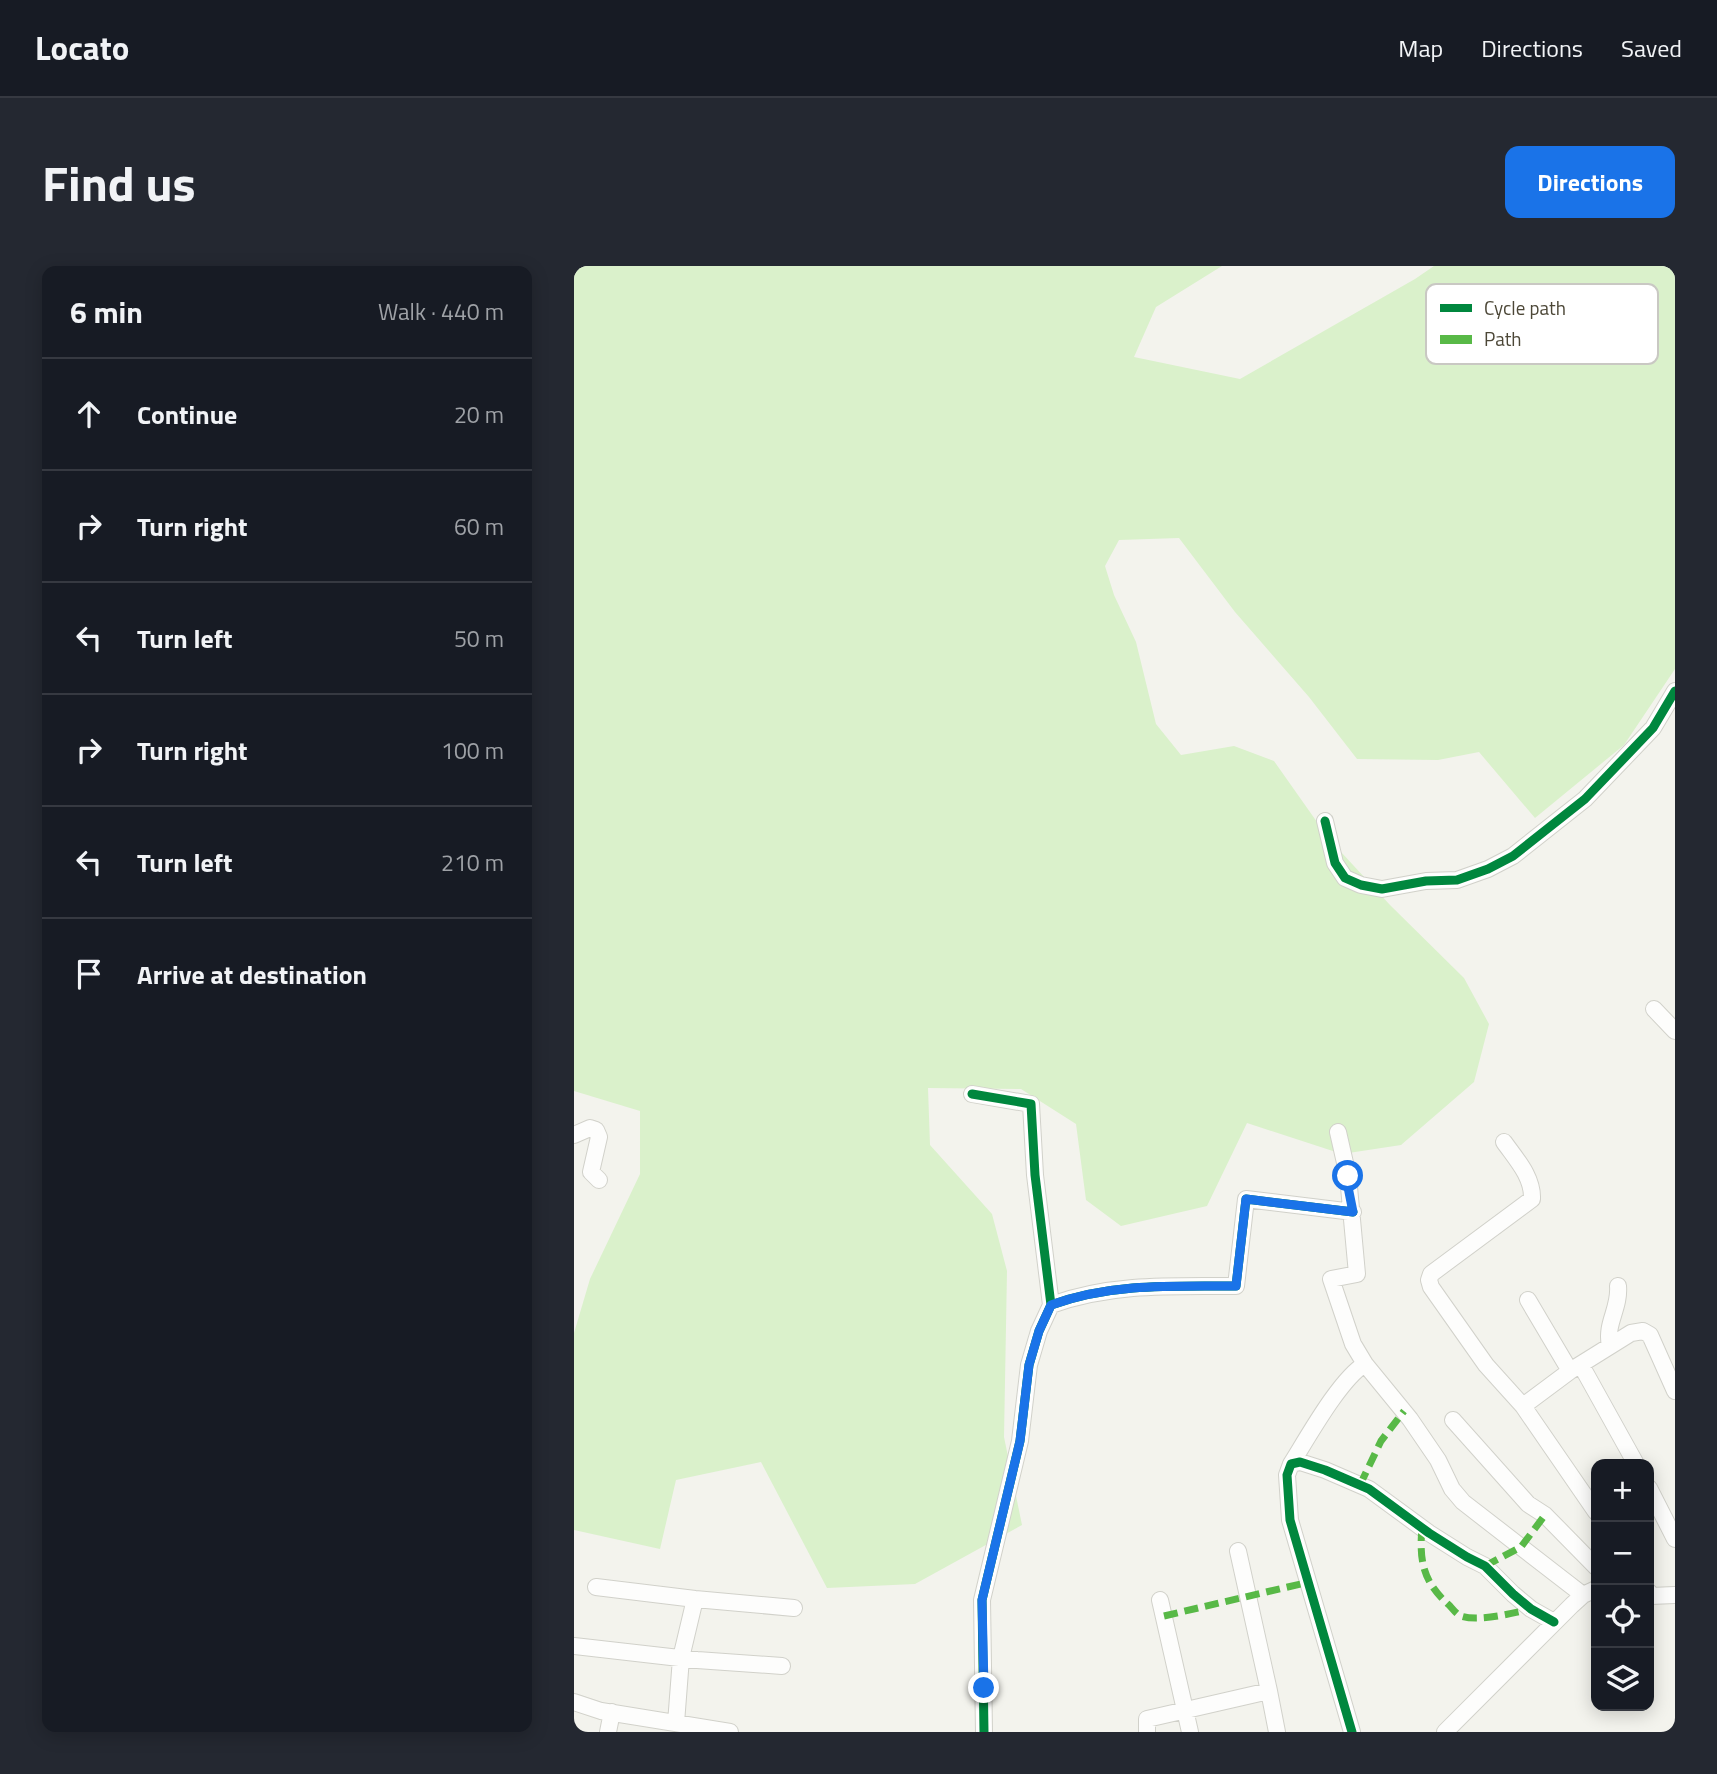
<!DOCTYPE html>
<html lang="en">
<head>
<meta charset="utf-8">
<style>
	body { margin:0; font-family:"Titillium Web",sans-serif; background:#242831; color:#f1f3f6 }
	.controls { position:absolute; right:21px; bottom:21px; display:grid; overflow:hidden; border-radius:14px; box-shadow:0 4px 18px #0003 }
	.controls button { width:63px; height:63px; display:grid; place-items:center; padding:0; border:0; border-bottom:2px solid #363941; background:#171b24; color:#f1f3f6; font:35px sans-serif }
	.stop { position:absolute; width:21px; height:21px; margin:-16px; border:5px solid #1a73e8; border-radius:50%; background:#fff }
	.stop.end { background:#1a73e8; border-color:#fff; box-shadow:0 2px 7px #0008 }
	.list { margin:0; padding:0; list-style:none }
	h2 { display:flex; justify-content:space-between; align-items:center; height:91px; margin:0; padding:0 28px; font-size:30px }
	h2 small { font-size:23px; font-weight:400; color:#9ea1a6 }
	.list li { display:grid; grid-template-columns:46px 1fr auto; gap:21px; align-items:center; box-sizing:border-box; height:112px; padding:0 28px; border-top:2px solid #363941 }
	.list b { display:block; font-size:26px; white-space:nowrap }
	.list em { font-size:23px; font-style:normal; color:#9ea1a6 }
	.icon { flex:none; width:38px; height:38px; fill:none; stroke:currentColor; stroke-width:2; stroke-linecap:round; stroke-linejoin:round }
	.map { position:relative; flex:none; width:1101px; height:1466px; overflow:hidden; border-radius:14px }
	header { display:flex; align-items:center; gap:42px; box-sizing:border-box; height:98px; padding:0 35px; background:#171b24; border-bottom:2px solid #363941 }
	header strong { font-size:33px }
	nav { display:flex; gap:38px; margin-inline-start:auto; font-size:24px }
	.intro { display:flex; align-items:center; justify-content:space-between; box-sizing:border-box; height:168px; padding:0 42px }
	h1 { margin:0; font-size:49px }
	.button { padding:18px 32px; border-radius:14px; background:#1a73e8; color:#fff; font-size:24px; font-weight:700 }
	main { display:flex; gap:42px; padding:0 42px }
	aside { flex:1; background:#171b24; border-radius:14px; box-shadow:0 4px 18px #0003 }
	.map>svg:first-child { display:block }
	.green { fill:#daf1cb }
	.lines { fill:none; stroke-linecap:round; stroke-linejoin:round }
	.minor-casing { stroke:#d1d1ca; stroke-width:18 }
	.minor { stroke:#fdfdfc; stroke-width:16 }
	.quiet { stroke:#58b947; stroke-width:7; stroke-dasharray:14 7; stroke-linecap:butt }
	.cycleway-casing { stroke:#fff; stroke-width:13 }
	.cycleway { stroke:#00873e; stroke-width:9 }
	.route { stroke:#1a73e8; stroke-width:9 }
	.key { fill:#fff; stroke:#c9c8c3; stroke-width:2 }
	.key-label { font-size:19px; fill:#4c4737 }
</style>
</head>
<body>
<header>
<strong>Locato</strong>
<nav><a>Map</a><a>Directions</a><a>Saved</a></nav>
</header>
<div class="intro"><h1>Find us</h1><a class="button">Directions</a></div>
<main>
<aside>
<h2>6 min<small>Walk · 440 m</small></h2>
<ul class="list">
<li><svg class="icon" aria-label="ahead" viewBox="0 0 24 24"><path d="M12 20V5M6 11l6-6 6 6"/></svg><div><b>Continue</b></div><em>20 m</em></li>
<li><svg class="icon" aria-label="right" viewBox="0 0 24 24"><path d="M7 20v-9h11M14 6l5 5-5 5"/></svg><div><b>Turn right</b></div><em>60 m</em></li>
<li><svg class="icon" aria-label="left" viewBox="0 0 24 24"><path d="M17 20v-9H6M10 6l-5 5 5 5"/></svg><div><b>Turn left</b></div><em>50 m</em></li>
<li><svg class="icon" aria-label="right" viewBox="0 0 24 24"><path d="M7 20v-9h11M14 6l5 5-5 5"/></svg><div><b>Turn right</b></div><em>100 m</em></li>
<li><svg class="icon" aria-label="left" viewBox="0 0 24 24"><path d="M17 20v-9H6M10 6l-5 5 5 5"/></svg><div><b>Turn left</b></div><em>210 m</em></li>
<li><svg class="icon" aria-label="arrive" viewBox="0 0 24 24"><path d="M6 21V4h12l-3 4 3 4H6"/></svg><div><b>Arrive at destination</b></div></li>
</ul>
</aside>
<div class="map">
<svg width="1101" height="1466" viewBox="0 0 1101 1466">
	<rect width="100%" height="100%" fill="#f3f3ed"/>
	<path class="green" d="M 0,0 L 648,0 L 582,41 L 560,91 L 666,113 L 841,13 L 860,0 L 1101,0 L 1101,403 L 1050,479 L 961,552 L 905,486 L 864,494 L 783,493 L 735,431 L 661,346 L 605,272 L 545,274 L 531,300 L 540,329 L 562,376 L 582,458 L 607,489 L 660,480 L 700,495 L 755,573 L 816,639 L 890,712 L 915,758 L 900,816 L 827,879 L 768,888 L 673,857 L 633,940 L 547,960 L 512,934 L 502,858 L 447,823 L 354,822 L 356,879 L 418,948 L 433,1005 L 430,1171 L 448,1259 L 341,1318 L 253,1322 L 187,1196 L 102,1214 L 86,1283 L 0,1264 L 0,1067 L 16,1013 L 66,908 L 66,845 L 0,825 Z"/>
	<g class="lines">
		<g class="minor-casing">
			<path id="minor" d="M 751,555 L 761,597 L 771,612 L 787,619 L 808,623 L 852,615 L 883,614 L 914,603 L 939,590 L 1011,533 L 1079,462 L 1101,425
				M 1080,743 L 1101,765
				M 398,828 L 457,838 L 461,909 L 477,1039 C 537,1017 600,1020 662,1020 L 672,933 L 779,946
				M 764,866 L 774,910 L 783,1008 L 757,1013 L 779,1078 L 791,1098 L 836,1153 L 864,1194 L 878,1223 L 889,1236 L 1009,1329
				M 0,869 L 16,862 L 22,864 L 25,871 L 17,906 L 25,914
				M 930,876 C 942,893 959,911 958,933 L 857,1008 L 855,1014 L 857,1021 L 912,1099 L 949,1140 L 1022,1246
				M 954,1034 L 996,1105
				M 1036,1080 C 1031,1057 1046,1043 1044,1020
				M 1007,1099 L 1062,1198
				M 949,1140 L 996,1105 L 1057,1067 L 1069,1065 L 1076,1069 L 1101,1125
				M 879,1154 L 954,1238 L 971,1249 L 1022,1301
				M 717,1198 C 734,1171 766,1113 791,1098
				M 1075,1222 L 1101,1273
				M 664,1285 L 695,1425
				M 22,1321 L 121,1333 L 220,1342
				M 1075,1326 L 1077,1330 L 1101,1329
				M 586,1334 L 616,1466
				M 0,1380 L 123,1394 L 208,1400
				M 0,1436 L 27,1445 L 156,1466
				M 102,1457 L 107,1392 L 121,1333
				M 34,1466 L 38,1446
				M 410,1466 L 408,1334 L 446,1175 L 455,1099 L 465,1065 L 477,1039
				M 573,1466 L 573,1453 L 695,1425 L 703,1466
				M 778,1466 L 716,1254 L 713,1209 L 717,1198 L 726,1196 L 751,1204 L 795,1223 L 855,1267 L 893,1291 L 911,1300 L 939,1328 L 957,1343 L 980,1356
				M 871,1466 L 998,1339 L 1009,1329 L 1022,1323"/>
		</g>
		<use href="#minor" class="minor"/>
		<path class="quiet" d="M 786,1219 L 807,1175 L 830,1145
			M 848,1261 C 845,1295 849,1316 875,1339 C 878,1342 883,1349 887,1350 C 904,1356 940,1347 957,1343
			M 911,1300 L 947,1281 L 971,1249
			M 590,1350 L 735,1316"/>
		<g class="cycleway-casing">
			<path id="cycleway" d="M 751,555 L 761,597 L 771,612 L 787,619 L 808,623 L 852,615 L 883,614 L 914,603 L 939,590 L 1011,533 L 1079,462 L 1101,425
				M 398,828 L 457,838 L 461,909 L 477,1039 C 537,1017 600,1020 662,1020 L 672,933 L 779,946
				M 410,1466 L 408,1334 L 446,1175 L 455,1099 L 465,1065 L 477,1039
				M 778,1466 L 716,1254 L 713,1209 L 717,1198 L 726,1196 L 751,1204 L 795,1223 L 855,1267 L 893,1291 L 911,1300 L 939,1328 L 957,1343 L 980,1356"/>
		</g>
		<use href="#cycleway" class="cycleway"/>
	</g>
	<g class="lines">
		<path class="route" d="M 410,1422 L 408,1334 L 446,1175 L 455,1099 L 465,1065 L 477,1039 C 537,1017 600,1020 662,1020 L 672,933 L 779,946 L 774,921 L 774,910"/>
	</g>
	<rect x="852" y="18" width="232" height="80" rx="10" class="key"/>
	<rect x="866" y="38" width="32" height="8" fill="#00873e"/>
	<rect x="866" y="69" width="32" height="9" fill="#58b947"/>
	<g class="key-label">
		<text x="910" y="49">Cycle path</text>
		<text x="910" y="80">Path</text>
	</g>
</svg>
<div class="controls">
<button>+</button>
<button>−</button>
<button><svg class="icon" aria-label="locate" viewBox="0 0 24 24"><circle cx="12" cy="12" r="6"/><path d="M12 2v4M12 18v4M2 12h4M18 12h4"/></svg></button>
<button><svg class="icon" aria-label="layers" viewBox="0 0 24 24"><path d="M12 4l9 5-9 5-9-5zM3 14l9 5 9-5"/></svg></button>
</div>
<div class="stop" style="left:774px;top:910px"></div>
<div class="stop end" style="left:410px;top:1422px"></div>
</div>
</main>
</body>
</html>
